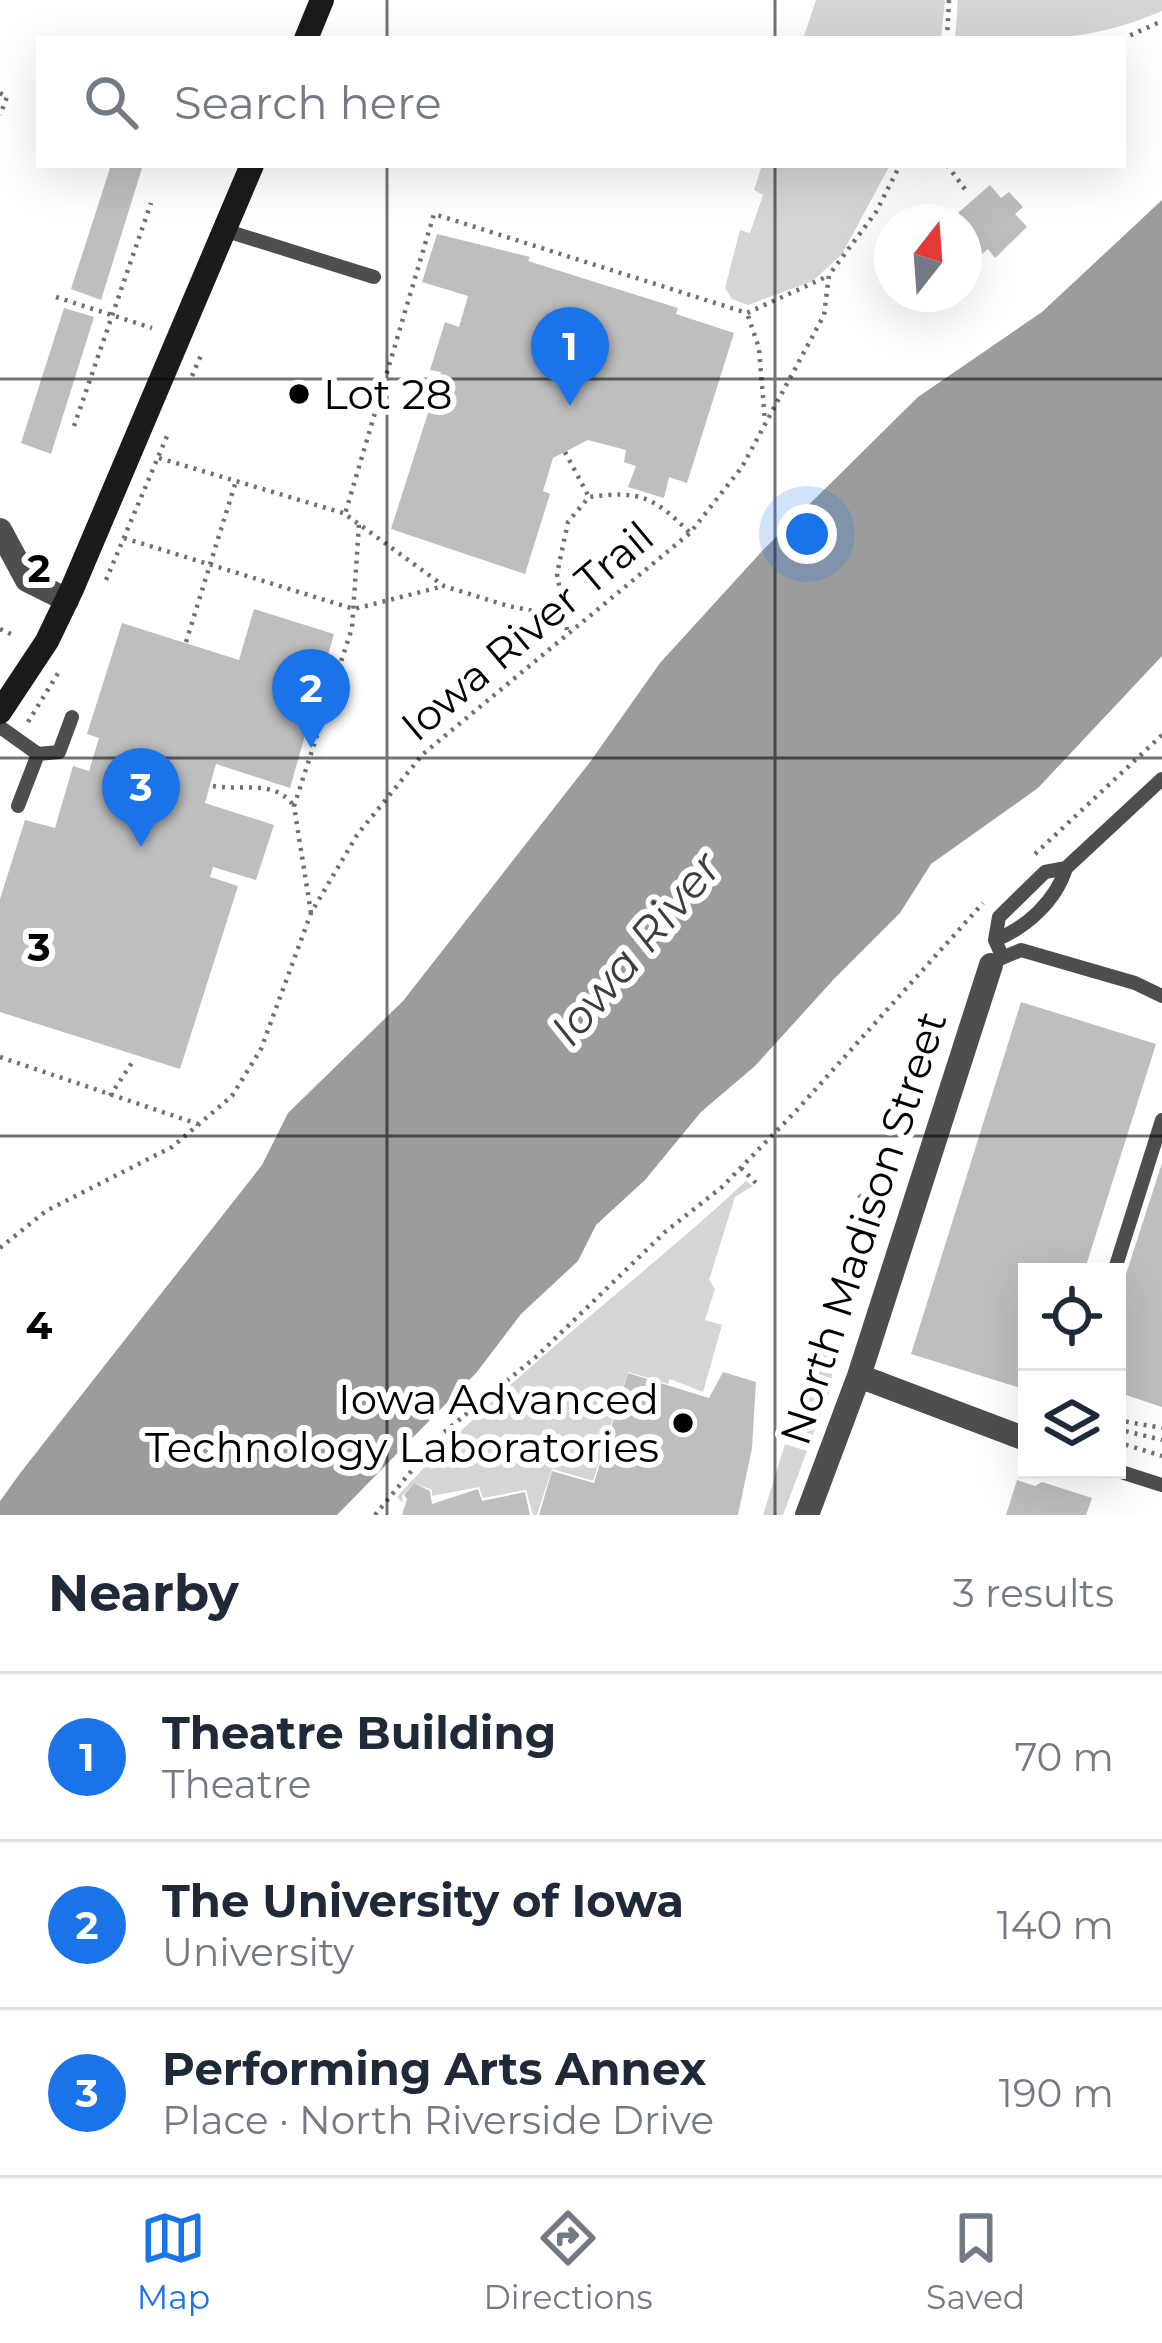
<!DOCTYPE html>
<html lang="en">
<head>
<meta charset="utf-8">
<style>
	body { margin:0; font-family:Montserrat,sans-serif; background:#f6f6f7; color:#1f2937 }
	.controls { position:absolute; right:36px; bottom:36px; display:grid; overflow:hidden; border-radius:0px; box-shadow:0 12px 48px #0002 }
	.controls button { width:108px; height:108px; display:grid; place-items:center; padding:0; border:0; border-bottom:3px solid #e0e1e3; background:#fff; color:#1f2937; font:60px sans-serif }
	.compass { position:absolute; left:874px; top:204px; width:108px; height:108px; border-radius:50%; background:#fff; box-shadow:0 12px 48px #0002; rotate:17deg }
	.you { position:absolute; left:807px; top:534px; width:42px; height:42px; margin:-30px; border:9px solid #fff; border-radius:50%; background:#1a73e8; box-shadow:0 0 0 18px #1a73e833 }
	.badge { display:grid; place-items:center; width:78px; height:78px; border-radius:50%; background:#1a73e8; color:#fff; font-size:39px; font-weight:700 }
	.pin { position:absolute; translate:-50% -99px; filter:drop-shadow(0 3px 6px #0008) }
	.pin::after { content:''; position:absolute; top:63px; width:42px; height:36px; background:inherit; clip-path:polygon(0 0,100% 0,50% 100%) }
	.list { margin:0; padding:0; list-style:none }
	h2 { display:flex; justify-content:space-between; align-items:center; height:156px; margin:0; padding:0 48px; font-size:51px }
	h2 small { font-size:39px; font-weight:400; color:#747a83 }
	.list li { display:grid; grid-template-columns:78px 1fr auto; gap:36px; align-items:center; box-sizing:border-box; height:168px; padding:0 48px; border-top:3px solid #e0e1e3 }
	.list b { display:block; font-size:45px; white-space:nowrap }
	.list p { margin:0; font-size:39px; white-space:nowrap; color:#747a83 }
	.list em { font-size:39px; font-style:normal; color:#747a83 }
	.icon { flex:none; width:66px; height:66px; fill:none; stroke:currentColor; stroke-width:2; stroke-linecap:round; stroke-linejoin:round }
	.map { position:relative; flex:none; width:1162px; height:1515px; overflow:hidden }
	.search { position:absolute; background:#fff; box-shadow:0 12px 48px #0002; left:36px; right:36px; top:36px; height:132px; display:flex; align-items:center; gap:30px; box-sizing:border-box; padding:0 42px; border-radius:0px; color:#747a83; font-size:45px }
	.sheet { height:660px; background:#fff }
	nav { display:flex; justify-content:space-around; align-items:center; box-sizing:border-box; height:168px; border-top:3px solid #e0e1e3; background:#fff; font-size:33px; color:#747a83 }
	nav a { display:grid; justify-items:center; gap:6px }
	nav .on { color:#1a73e8 }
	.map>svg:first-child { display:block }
	.green { fill:#d5d5d5 }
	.water { fill:#9c9c9c }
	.building { fill:#bebebe }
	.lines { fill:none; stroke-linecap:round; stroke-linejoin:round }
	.path { stroke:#707070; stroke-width:4.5; stroke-dasharray:3 6; stroke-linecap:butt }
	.lane { stroke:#4e4e4e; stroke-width:14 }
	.street { stroke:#4e4e4e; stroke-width:24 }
	.secondary { stroke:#1b1b1b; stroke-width:24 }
	.grid { fill:none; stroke:#000; stroke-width:3; stroke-opacity:0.55 }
	.poi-dot { fill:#000; stroke:#fff; stroke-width:4.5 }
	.labels { text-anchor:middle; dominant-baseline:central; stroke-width:12; stroke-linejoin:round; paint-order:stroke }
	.poi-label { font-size:42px; fill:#000; stroke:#fff; text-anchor:start }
	.street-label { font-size:42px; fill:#000; stroke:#fff }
	.water-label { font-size:45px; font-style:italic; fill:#3d3d3d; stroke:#fff }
	.grid-label { font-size:39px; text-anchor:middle; font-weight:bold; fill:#000; stroke:#fff; stroke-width:12; stroke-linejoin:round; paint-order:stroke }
</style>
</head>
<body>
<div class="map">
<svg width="1162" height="1515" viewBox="0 0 1162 1515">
	<rect width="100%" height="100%" fill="#fff"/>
	<path class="green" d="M 816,0 L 945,0 L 941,39 L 803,39 Z
		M 958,0 L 1162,0 L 1162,11 C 1085,44 1036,39 955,39 Z
		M 762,165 L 890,165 L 842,254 L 813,281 L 748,305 L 732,299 L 725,288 L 740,230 L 750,233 L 763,195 L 754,190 Z
		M 746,1181 L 753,1186 L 735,1197 L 709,1280 L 715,1289 L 705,1320 L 722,1325 L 703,1392 L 670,1379 L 668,1384 L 628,1372 L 593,1481 L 552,1469 L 537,1515 L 533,1515 L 526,1490 L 483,1498 L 479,1487 L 432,1496 L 432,1490 L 414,1483 L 402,1496 L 403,1503 L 397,1497 C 500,1381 632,1287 746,1181 Z
		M 821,1346 C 846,1373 822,1409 811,1440 L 792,1436 L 788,1431 L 804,1375 L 817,1379 L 824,1357 L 817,1354 Z
		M 785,1444 L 807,1451 L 783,1515 L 763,1515 Z"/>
	<path class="water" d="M 1162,200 L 1162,656 L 1038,788 L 931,864 L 900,913 L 834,979 L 755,1066 L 701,1112 L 645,1180 L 596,1225 L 578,1261 L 521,1314 L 477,1372 L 337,1515 L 0,1515 L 0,1501 L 21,1472 L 262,1165 L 288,1113 L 403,1001 L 590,762 L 660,663 L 763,550 L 918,397 L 1042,312 Z"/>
	<path class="building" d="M 111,165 L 143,165 L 101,300 L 71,289 Z
		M 990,185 L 1001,198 L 1009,192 L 1023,207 L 1015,214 L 1027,227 L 995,258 L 988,249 L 980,256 L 964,239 L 968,225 L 958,213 Z
		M 437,234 L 530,257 L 528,261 L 678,308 L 676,314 L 734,333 L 687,483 L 669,477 L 664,498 L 628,487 L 636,466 L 624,462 L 626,450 L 588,440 L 553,458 L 543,491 L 550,494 L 525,574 L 391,529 L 441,372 L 430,370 L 445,322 L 459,327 L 468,296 L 422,282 Z
		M 64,308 L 94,317 L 51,454 L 21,443 Z
		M 254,609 L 334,634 L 290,788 L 216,764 L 205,803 L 274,825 L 256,880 L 213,867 L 210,877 L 238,886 L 180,1069 L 0,1012 L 0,899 L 25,820 L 55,828 L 73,766 L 89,771 L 99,738 L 87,734 L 122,623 L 239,660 Z
		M 1021,1002 L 1156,1044 L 1084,1272 L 1027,1272 L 1027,1390 L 911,1354 Z
		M 1162,1163 L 1162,1407 L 1117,1392 L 1117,1302 Z
		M 723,1372 L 756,1382 L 752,1448 L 738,1515 L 539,1515 L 552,1471 L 594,1483 L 628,1373 L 709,1398 Z
		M 1017,1480 L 1035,1486 L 1042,1482 L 1092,1498 L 1086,1515 L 1006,1515 Z
		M 414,1483 L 430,1491 L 432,1504 L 478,1489 L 482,1501 L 525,1492 L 530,1515 L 402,1515 L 407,1499 L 404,1495 Z"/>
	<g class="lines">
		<path class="path" d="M 947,39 L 949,0
			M 1122,39 L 1162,21
			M 0,93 L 7,97 L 0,115
			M 947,165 L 967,192
			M 56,297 L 152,328
			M 748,316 L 759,348 L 765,422
			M 192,376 L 202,353
			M 74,426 L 151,203
			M 565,452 L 589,497
			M 159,458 L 343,513
			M 124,538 L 354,609 L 444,586
			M 106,580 L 167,436
			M 567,617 L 508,606 L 444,586 L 345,514 L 434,214 L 747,313 L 826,277
			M 0,629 L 13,635
			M 567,630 L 557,574 L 568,522 L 589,497 C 640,490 654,497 690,533
			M 186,642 L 236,481
			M 28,722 L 60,670
			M 213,786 C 242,791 275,779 294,806
			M 1035,854 L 1162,735
			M 311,913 L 294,806 L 352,628 L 359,524
			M 0,1057 L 198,1124
			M 110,1096 L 133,1061
			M 741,1168 L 758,1185
			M 859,1195 L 871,1210
			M 0,1248 L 46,1211 L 172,1147 L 232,1096 L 261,1049 L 311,913 L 357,835 L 423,754 L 690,533 L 742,467 L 824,315 L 829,275 L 876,212 L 900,165
			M 1117,1409 L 1120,1393
			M 1117,1420 L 1162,1428
			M 1117,1429 L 1162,1440
			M 1117,1442 L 1162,1456
			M 375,1515 L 442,1434 L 537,1356 L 665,1232 L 722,1187 L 796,1111 L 983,903"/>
		<path class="lane" d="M 227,231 L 374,277
			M 0,727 L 38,754 L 59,752 L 72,717
			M 18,806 L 38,754
			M 1066,868 L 1162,779
			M 995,940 C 1026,928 1056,901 1066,868 L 1045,872 L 999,917 L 995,940 L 1002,956
			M 997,960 L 1021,950 L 1135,983 L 1162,996
			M 1114,1272 L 1162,1120
			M 1115,1470 L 1162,1485"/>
		<path class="street" d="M 0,530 L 27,580 L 67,600
			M 859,1376 L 1023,1438
			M 807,1515 L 859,1376 L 991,965"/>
		<path class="secondary" d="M 306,39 L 322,0
			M 0,712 L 47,641 L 72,589 L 252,165"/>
	</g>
	<path class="grid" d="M 387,0 L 387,39M 775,0 L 775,39M 387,165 L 387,1515M 775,165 L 775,1515M 0,379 L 1162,379M 0,758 L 1162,758M 0,1136 L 1162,1136"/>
	<g class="poi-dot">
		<circle cx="299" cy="394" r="12"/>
		<circle cx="683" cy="1423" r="12"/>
	</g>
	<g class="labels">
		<g class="poi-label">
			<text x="323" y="394">Lot 28</text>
			<text x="659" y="1399" text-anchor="end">Iowa Advanced<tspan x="659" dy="48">Technology Laboratories</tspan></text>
		</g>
		<g class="street-label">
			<text transform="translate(527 631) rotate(-40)">Iowa River Trail</text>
			<text transform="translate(863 1228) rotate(-72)">North Madison Street</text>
		</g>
		<g class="water-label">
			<text transform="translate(635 948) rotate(-50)">Iowa River</text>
		</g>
	</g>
	<g class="grid-label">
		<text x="39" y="582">2</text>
		<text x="39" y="961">3</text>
		<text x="39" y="1339">4</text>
	</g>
</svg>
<div class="controls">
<button><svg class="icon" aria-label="locate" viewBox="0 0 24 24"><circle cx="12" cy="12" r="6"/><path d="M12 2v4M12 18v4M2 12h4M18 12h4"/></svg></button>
<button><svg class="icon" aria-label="layers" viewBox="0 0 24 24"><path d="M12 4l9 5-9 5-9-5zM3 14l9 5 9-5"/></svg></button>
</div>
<svg class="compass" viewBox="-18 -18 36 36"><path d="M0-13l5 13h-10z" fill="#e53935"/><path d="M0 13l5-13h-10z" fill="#747a83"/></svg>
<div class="you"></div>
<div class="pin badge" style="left:570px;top:406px">1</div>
<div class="pin badge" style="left:311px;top:748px">2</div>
<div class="pin badge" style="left:141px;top:847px">3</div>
<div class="search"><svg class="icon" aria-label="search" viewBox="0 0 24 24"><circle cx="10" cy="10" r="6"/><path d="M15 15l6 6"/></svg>Search here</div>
</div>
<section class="sheet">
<h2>Nearby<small>3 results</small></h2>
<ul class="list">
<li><span class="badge">1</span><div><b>Theatre Building</b><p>Theatre</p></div><em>70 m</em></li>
<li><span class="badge">2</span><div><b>The University of Iowa</b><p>University</p></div><em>140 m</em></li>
<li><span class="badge">3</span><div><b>Performing Arts Annex</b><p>Place · North Riverside Drive</p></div><em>190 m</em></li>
</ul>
</section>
<nav>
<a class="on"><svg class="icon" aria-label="map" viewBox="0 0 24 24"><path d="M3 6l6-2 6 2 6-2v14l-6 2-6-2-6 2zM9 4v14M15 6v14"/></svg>Map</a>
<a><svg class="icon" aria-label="directions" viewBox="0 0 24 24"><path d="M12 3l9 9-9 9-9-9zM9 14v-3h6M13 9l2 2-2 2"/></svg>Directions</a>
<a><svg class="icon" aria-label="saved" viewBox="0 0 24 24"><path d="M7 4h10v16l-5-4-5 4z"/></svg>Saved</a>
</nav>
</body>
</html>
